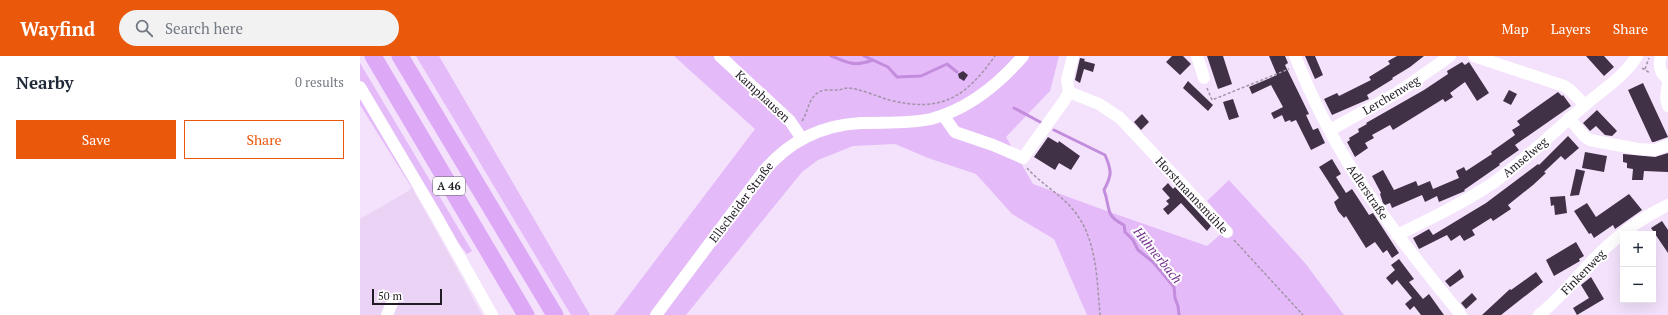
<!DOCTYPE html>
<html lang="en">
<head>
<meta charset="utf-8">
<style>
	body { margin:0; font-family:"PT Serif",serif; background:#f2f2f3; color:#1f2937 }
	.controls { position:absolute; right:12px; bottom:12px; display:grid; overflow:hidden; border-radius:0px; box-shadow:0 4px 16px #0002 }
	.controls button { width:36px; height:36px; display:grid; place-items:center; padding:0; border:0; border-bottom:1px solid #e0e1e3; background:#fff; color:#1f2937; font:20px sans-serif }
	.scale { position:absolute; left:12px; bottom:10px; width:70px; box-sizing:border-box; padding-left:4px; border:2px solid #221c25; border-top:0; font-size:11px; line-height:14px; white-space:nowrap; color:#221c25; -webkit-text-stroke:3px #fff; paint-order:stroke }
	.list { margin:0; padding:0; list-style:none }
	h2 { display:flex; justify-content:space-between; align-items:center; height:52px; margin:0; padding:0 16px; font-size:17px }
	h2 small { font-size:13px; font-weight:400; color:#747a83 }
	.actions { display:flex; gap:8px; padding:12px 16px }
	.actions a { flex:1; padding:9px 0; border:1px solid #ea580c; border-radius:0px; text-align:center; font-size:14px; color:#ea580c }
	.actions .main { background:#ea580c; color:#fff }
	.icon { flex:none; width:22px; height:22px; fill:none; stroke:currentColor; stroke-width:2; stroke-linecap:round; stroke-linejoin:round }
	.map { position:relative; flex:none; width:1308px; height:259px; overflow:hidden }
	header { display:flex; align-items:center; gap:24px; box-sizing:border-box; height:56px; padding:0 20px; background:#ea580c; color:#fff }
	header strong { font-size:19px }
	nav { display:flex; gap:22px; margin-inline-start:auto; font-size:14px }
	.search { width:280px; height:36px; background:#f2f2f3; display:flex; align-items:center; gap:10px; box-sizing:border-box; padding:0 14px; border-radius:22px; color:#747a83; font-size:15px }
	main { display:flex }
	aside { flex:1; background:#fff }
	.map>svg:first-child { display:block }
	.built { fill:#ead3f4 }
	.green { fill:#e4baf8 }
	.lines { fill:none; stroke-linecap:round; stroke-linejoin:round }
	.stream { stroke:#c38cdc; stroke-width:3 }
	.building { fill:#403146 }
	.path { stroke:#a194a7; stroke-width:1.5; stroke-dasharray:3 2; stroke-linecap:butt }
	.minor { stroke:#fff; stroke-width:12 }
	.highway { stroke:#dda8f6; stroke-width:17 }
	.labels { text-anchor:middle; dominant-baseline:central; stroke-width:4; stroke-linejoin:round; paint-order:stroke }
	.shield { fill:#fff; stroke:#646066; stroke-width:1 }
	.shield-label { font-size:11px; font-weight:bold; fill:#221c25 }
	.street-label { font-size:12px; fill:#221c25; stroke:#fff }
	.water-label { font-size:13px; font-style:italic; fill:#732f8e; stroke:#fff }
</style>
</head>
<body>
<header>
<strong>Wayfind</strong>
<div class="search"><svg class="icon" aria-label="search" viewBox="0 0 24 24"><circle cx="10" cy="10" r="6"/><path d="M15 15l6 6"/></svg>Search here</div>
<nav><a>Map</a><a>Layers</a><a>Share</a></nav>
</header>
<main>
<aside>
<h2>Nearby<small>0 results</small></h2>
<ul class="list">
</ul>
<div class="actions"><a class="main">Save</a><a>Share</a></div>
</aside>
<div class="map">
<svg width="1308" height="259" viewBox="0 0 1308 259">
	<rect width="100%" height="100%" fill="#f4e2fd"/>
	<path class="built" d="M 52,132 L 94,207 L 122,259 L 0,259 L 0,163 L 45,137 Z"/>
	<path class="green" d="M 56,0 L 79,0 L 230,259 L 211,259 Z
		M 314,0 L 699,0 L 690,35 L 646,81 L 673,128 L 744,154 L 847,190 L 869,171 L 847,145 L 869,124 L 945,207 L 984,259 L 727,259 L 694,183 L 652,158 L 616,118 L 568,102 L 535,88 L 493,90 L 458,104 L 442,116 L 326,259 L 254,259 L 395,73 Z
		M 0,7 L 112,195 L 107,198 L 52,132 L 0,49 Z"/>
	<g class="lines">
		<path class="stream" d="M 471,0 C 490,7 493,11 513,4
			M 504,0 L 528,11 L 537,21 L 561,20 L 587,8 L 597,16
			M 654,52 L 682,67
			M 694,74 L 745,99 C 752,115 752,119 744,134 C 751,153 744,159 764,169 L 765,176 L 773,184 L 778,194 L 793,206 L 814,231 L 815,242 L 818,250 L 819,259"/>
	</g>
	<path class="building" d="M 812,0 L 823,0 L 831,8 L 820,19 L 806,6 Z
		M 847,0 L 863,0 L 872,28 L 858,33 Z
		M 909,0 L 925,0 L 928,7 L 925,9 L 949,58 L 946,59 L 953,74 L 958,72 L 965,87 L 951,94 L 936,64 L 931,66 L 930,64 L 925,66 L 922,59 L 914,63 L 911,57 L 923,51 L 911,29 L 892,38 L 889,31 L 917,19 Z
		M 945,0 L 955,0 L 963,19 L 955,23 Z
		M 1037,0 L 1064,0 L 1050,11 L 1032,22 L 1033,23 L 1007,39 L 1009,43 L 972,59 L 964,43 L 977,37 L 979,40 L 1011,24 L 1009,21 L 1030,8 L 1028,5 Z
		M 1226,0 L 1244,0 L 1254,11 L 1244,20 Z
		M 720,2 L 725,3 L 724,5 L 735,8 L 733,16 L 724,13 L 720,27 L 715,24 Z
		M 1102,6 L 1105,9 L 1109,6 L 1129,37 L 1117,45 L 1105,26 L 1090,37 L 1093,41 L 1085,46 L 1083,43 L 1033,74 L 1030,69 L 1012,79 L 1014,82 L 1005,87 L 1008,92 L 995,101 L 987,86 L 990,84 L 989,82 L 999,76 L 998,73 L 1007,68 L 1006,67 L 1064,34 L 1088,18 L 1087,15 Z
		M 603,15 L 608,19 L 604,25 L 599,22 L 598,18 Z
		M 828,25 L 853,49 L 848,55 L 823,32 Z
		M 1283,27 L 1308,81 L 1294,86 L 1292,86 L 1268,34 Z
		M 1149,34 L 1157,38 L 1151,49 L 1143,45 Z
		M 1198,36 L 1202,40 L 1203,39 L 1211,50 L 1155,89 L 1159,94 L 1139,108 L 1140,109 L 1104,134 L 1105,135 L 1079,146 L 1077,140 L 1065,146 L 1062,139 L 1032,152 L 1030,147 L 1025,149 L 1023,147 L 1020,138 L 1021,137 L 1012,120 L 1023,114 L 1034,134 L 1056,125 L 1058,130 L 1070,125 L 1073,133 L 1099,122 L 1096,115 L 1104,111 L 1106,115 L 1132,98 L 1131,96 L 1155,79 L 1152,74 L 1160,69 L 1157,65 Z
		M 873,43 L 879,61 L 869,64 L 863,46 Z
		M 1237,54 L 1257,75 L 1252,80 L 1245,79 L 1236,70 L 1230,75 L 1223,67 Z
		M 782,58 L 789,66 L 781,74 L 774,66 Z
		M 1208,80 L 1219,92 L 1205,104 L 1201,100 L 1184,116 L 1186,117 L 1173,129 L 1148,149 L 1151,153 L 1133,165 L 1131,162 L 1112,174 L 1115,179 L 1104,185 L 1100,179 L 1091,185 L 1087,179 L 1059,193 L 1053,182 L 1069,173 L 1073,179 L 1126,147 L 1178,108 L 1179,109 Z
		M 688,81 L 698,87 L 699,85 L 720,100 L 711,114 L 699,107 L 695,114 L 674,101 Z
		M 1225,96 L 1247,100 L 1244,116 L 1222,112 Z
		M 1308,97 L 1308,116 L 1284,115 L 1283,124 L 1272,124 L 1273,113 L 1267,112 L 1267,107 L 1263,106 L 1263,98 L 1295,101 Z
		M 972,103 L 981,118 L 976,121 L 986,137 L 992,133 L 1009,159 L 1013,157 L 1039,197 L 1032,202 L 1027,194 L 1023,197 L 1015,186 L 1006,192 L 986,160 L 984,162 L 978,155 L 974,146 L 979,142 L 959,111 Z
		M 1216,113 L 1225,115 L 1219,139 L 1210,140 Z
		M 808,127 L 813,133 L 815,131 L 851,170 L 847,175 L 821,147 L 808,159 L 803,153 L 809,148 L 806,145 L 810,142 L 802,133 Z
		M 1269,138 L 1282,154 L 1255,173 L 1253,169 L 1234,182 L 1231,177 L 1229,178 L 1214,155 L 1227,147 L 1236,161 Z
		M 1205,140 L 1207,157 L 1195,159 L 1194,149 L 1191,150 L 1190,141 Z
		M 1302,165 L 1308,174 L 1308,197 L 1291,172 Z
		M 1216,186 L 1224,200 L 1219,203 L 1220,205 L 1194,220 L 1186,204 Z
		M 1039,203 L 1054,223 L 1049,226 L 1063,243 L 1069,238 L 1084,259 L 1061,259 L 1054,250 L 1050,254 L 1045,248 L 1052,242 L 1037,224 L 1032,229 L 1026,222 L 1035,214 L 1031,209 Z
		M 1100,213 L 1104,221 L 1090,231 L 1085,225 Z
		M 1176,216 L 1183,226 L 1141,259 L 1122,259 L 1150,233 L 1151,234 Z
		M 1231,221 L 1244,243 L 1217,259 L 1213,252 L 1229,242 L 1221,229 Z
		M 1112,237 L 1117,243 L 1106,253 L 1101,247 Z"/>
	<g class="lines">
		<path class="path" d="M 1282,12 L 1290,17
			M 1285,13 L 1289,2
			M 847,32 L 852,44 L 929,13
			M 442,65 C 448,56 448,45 456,38 C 461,33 470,34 476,34 C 481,34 484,32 488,32 C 498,32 519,41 529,44 C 581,57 605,42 635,0
			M 667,112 C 681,128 702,139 715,156 C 737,184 737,225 740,259
			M 874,184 L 943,259"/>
		<path class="minor" d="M 360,0 L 430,65 L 442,83
			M 837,0 L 844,22
			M 935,0 C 950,38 971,80 993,115 C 1025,165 1063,212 1101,259
			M 1114,0 L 1204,30 L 1210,34 L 1225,49
			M 1301,0 C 1298,9 1300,18 1308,23
			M 1308,27 L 1306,42 L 1308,50
			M 0,31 L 74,156 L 132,259
			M 709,36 L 739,48 L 760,62 L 867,176
			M 583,59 L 595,76 L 633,89 L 663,102 L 704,45 L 709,36 L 707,24 L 713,0
			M 1209,62 L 1224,80 L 1230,84 L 1278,93 L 1295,94 L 1308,89
			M 970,74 L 1037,37 L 1090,0
			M 1037,179 C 1070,163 1103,147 1133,127 C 1166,104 1194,75 1224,50 C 1242,34 1264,21 1277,0
			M 27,259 L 32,247
			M 296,259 L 403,116 C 428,86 461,69 501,67 C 524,66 548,68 571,63 C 609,53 638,29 663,0
			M 1179,259 C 1199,243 1214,224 1231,206 C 1253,183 1279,163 1308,149"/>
		<path class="highway" d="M 13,0 L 166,259
			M 40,0 L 195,259"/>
	</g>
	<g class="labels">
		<rect class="shield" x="73" y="121" width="32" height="18" rx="3"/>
		<g class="shield-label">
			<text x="89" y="130">A 46</text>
		</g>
		<g class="street-label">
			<text transform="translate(1031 39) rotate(-31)">Lerchenweg</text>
			<text transform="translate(403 40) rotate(43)">Kamphausen</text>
			<text transform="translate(1165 101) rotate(-40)">Amselweg</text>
			<text transform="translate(1008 136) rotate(56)">Adlerstraße</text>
			<text transform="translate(832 139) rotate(47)">Horstmannsmühle</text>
			<text transform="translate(381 146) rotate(-53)">Ellscheider Straße</text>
			<text transform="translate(1223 216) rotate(-46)">Finkenweg</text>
		</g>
		<g class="water-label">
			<text transform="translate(798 199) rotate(51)">Hühnerbach</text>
		</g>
	</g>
</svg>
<div class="controls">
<button>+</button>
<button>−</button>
</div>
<div class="scale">50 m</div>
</div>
</main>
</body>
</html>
